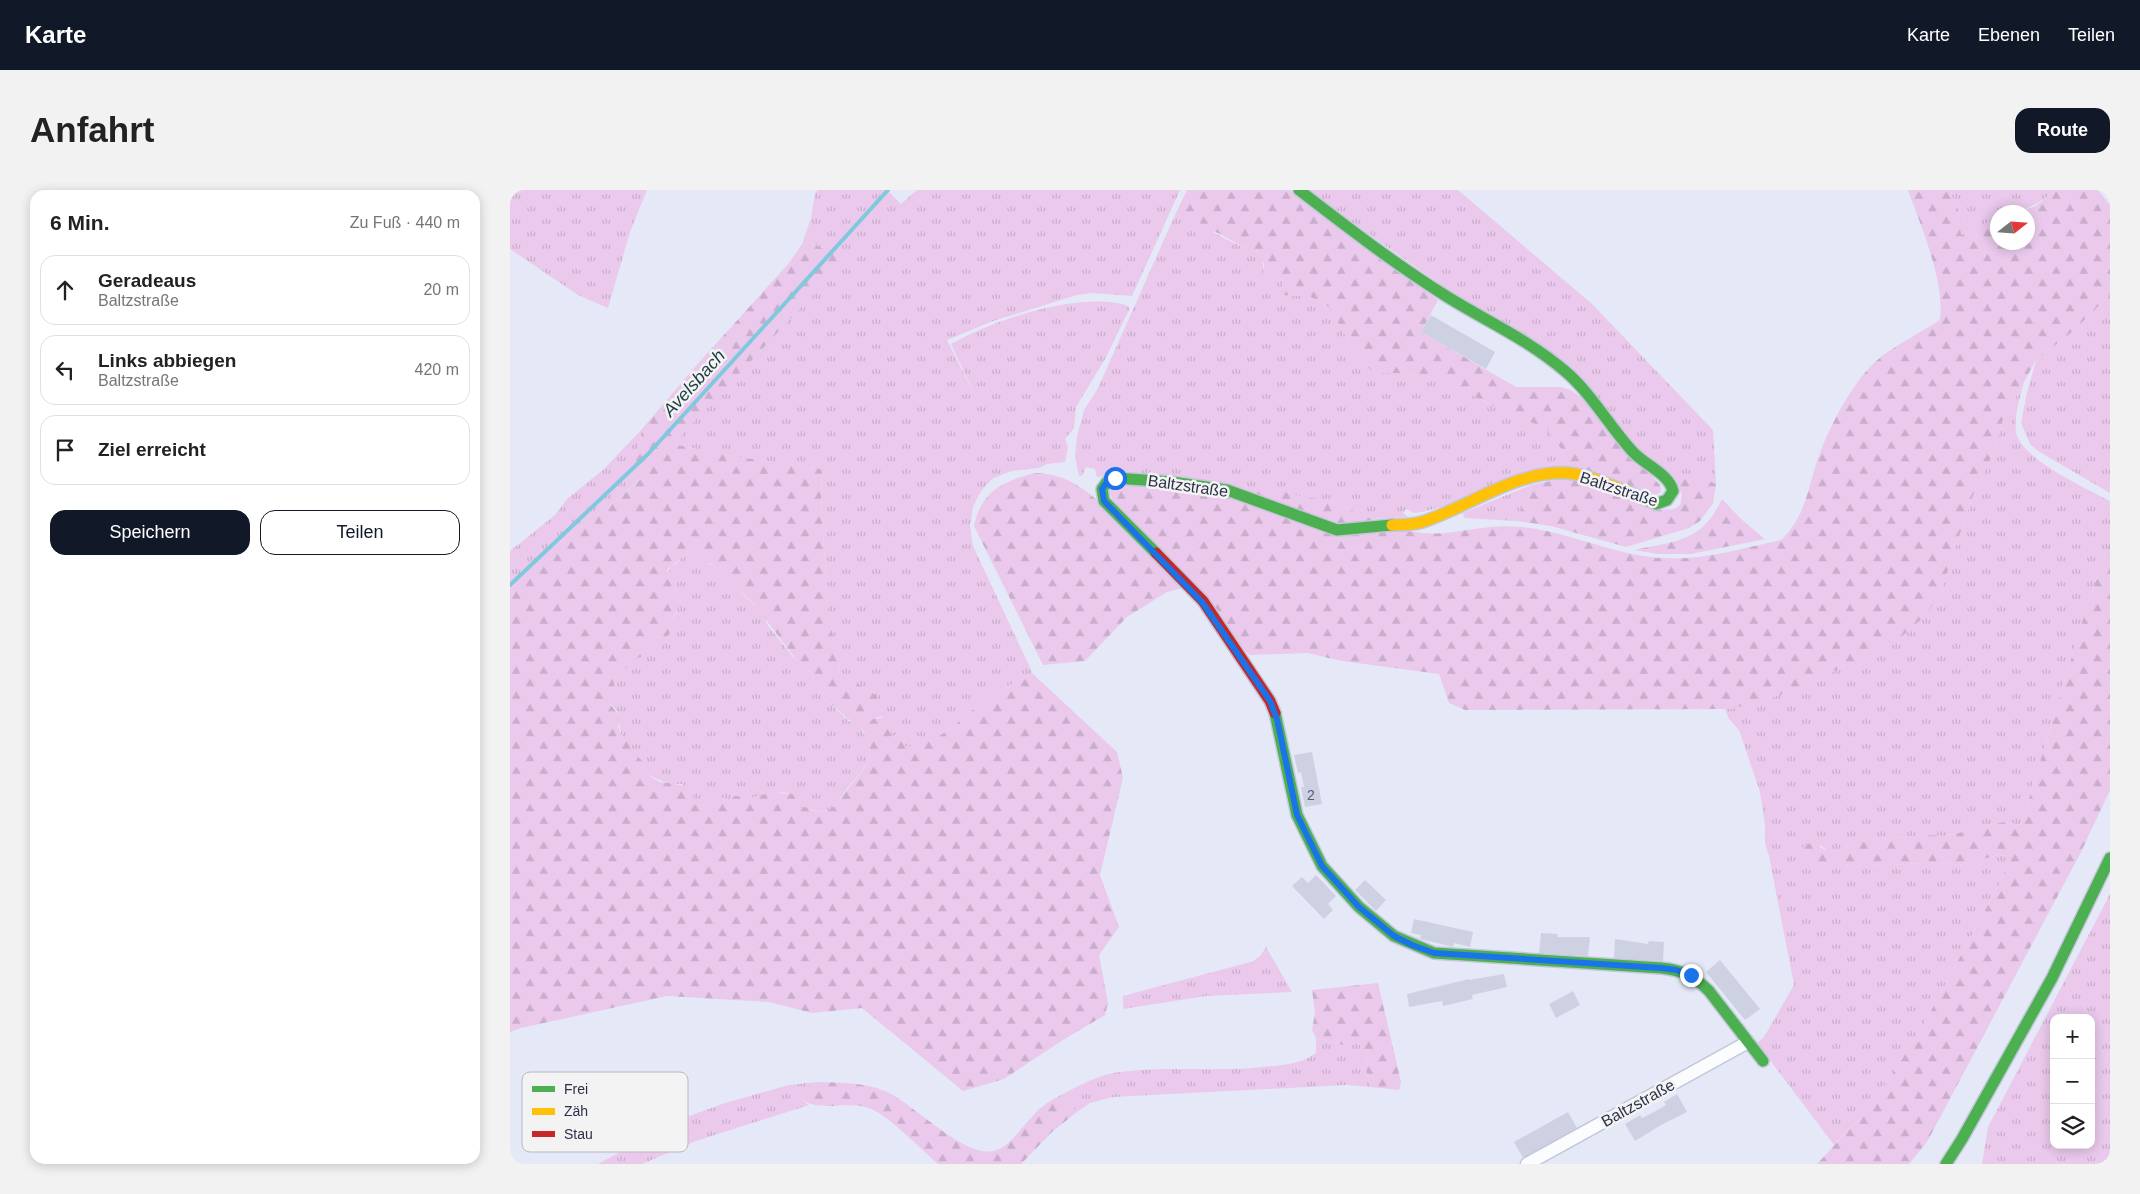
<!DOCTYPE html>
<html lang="de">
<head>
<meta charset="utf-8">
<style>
	body { margin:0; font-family:Helvetica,sans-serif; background:#f2f2f2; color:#222 }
	.controls { position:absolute; right:15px; bottom:15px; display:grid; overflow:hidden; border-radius:10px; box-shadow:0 2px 12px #0003 }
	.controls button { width:45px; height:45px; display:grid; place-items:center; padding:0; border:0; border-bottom:1px solid #e0e0e0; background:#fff; color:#222; font:25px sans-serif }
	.compass { position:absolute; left:1480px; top:15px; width:45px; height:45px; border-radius:50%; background:#fff; box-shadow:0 2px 12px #0003; rotate:73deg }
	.stop { position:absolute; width:15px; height:15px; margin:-11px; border:4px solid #1a73e8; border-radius:50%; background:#fff }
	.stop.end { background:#1a73e8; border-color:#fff; box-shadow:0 1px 5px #0008 }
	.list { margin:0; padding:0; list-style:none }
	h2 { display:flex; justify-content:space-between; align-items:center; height:65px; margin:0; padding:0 20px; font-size:21px }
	h2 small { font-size:16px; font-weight:400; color:#767676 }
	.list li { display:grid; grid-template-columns:32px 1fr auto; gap:15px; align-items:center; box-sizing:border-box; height:70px; margin:0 10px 10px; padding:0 10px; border:1px solid #e0e0e0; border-radius:15px }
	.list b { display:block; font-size:19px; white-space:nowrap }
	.list p { margin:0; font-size:16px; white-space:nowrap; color:#767676 }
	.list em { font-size:16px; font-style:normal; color:#767676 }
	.actions { display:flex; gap:10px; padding:15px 20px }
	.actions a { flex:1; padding:11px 0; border:1px solid #111827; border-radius:15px; text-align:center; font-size:18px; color:#111827 }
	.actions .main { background:#111827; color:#fff }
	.icon { flex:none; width:28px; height:28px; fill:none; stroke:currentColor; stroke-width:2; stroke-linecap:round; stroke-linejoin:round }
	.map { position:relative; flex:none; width:1600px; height:974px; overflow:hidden; border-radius:15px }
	header { display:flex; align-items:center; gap:30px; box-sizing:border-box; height:70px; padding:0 25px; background:#111827; color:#fff }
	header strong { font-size:24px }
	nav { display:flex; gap:28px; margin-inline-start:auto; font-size:18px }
	.intro { display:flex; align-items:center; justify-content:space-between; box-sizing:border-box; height:120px; padding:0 30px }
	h1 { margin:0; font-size:35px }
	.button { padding:12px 22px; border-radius:15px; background:#111827; color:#fff; font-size:18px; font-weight:700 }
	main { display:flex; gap:30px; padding:0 30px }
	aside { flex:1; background:#fff; border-radius:15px; box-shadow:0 2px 12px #0003 }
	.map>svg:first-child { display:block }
	.grass { fill:url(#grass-tufts); fill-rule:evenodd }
	.forest { fill:url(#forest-firs) }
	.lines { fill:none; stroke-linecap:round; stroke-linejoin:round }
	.stream { stroke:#80c9dc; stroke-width:4 }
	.building { fill:#cdd1e1 }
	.street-casing { stroke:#c2c7d9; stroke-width:15 }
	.fast-casing { stroke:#c2c7d9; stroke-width:14 }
	.slow-casing { stroke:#c2c7d9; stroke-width:14 }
	.jam-casing { stroke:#c2c7d9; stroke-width:14 }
	.street { stroke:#fbfcfe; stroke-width:12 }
	.fast { stroke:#4caf50; stroke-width:11 }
	.slow { stroke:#ffc107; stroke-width:11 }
	.jam { stroke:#c62828; stroke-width:11 }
	.route { stroke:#1a73e8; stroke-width:6 }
	.labels { text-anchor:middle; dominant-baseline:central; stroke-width:5; stroke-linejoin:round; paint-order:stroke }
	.number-label { font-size:14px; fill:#555b71 }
	.street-label { font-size:16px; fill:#2a3048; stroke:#f3f3f3 }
	.water-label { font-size:18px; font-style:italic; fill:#1d3c43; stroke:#f3f3f3 }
	.key { fill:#f3f3f3; stroke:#b7b8c0; stroke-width:1 }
	.key-label { font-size:14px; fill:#2a3048 }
</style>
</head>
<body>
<header>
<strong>Karte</strong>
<nav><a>Karte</a><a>Ebenen</a><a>Teilen</a></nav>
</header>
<div class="intro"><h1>Anfahrt</h1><a class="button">Route</a></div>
<main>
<aside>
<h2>6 Min.<small>Zu Fuß · 440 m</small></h2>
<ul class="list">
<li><svg class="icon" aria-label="ahead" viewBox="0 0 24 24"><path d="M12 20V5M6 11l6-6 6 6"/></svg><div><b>Geradeaus</b><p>Baltzstraße</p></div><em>20 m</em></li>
<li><svg class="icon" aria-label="left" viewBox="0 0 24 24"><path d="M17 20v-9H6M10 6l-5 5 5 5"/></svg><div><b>Links abbiegen</b><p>Baltzstraße</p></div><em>420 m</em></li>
<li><svg class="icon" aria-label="arrive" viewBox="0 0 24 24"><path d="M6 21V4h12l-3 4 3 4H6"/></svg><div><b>Ziel erreicht</b></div></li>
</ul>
<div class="actions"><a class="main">Speichern</a><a>Teilen</a></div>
</aside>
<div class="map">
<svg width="1600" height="974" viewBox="0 0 1600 974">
	<defs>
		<pattern id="grass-tufts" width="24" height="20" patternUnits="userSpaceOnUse" patternTransform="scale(1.25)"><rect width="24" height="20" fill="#eac9ec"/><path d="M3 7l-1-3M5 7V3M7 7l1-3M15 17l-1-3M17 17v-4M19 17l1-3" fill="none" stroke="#c9adcc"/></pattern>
		<pattern id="forest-firs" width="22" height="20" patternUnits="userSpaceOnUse" patternTransform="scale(1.25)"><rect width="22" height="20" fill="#eac9ec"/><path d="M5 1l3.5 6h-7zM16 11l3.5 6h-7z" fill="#c9adcc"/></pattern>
	</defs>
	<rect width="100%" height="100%" fill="#e5e9f7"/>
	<path class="grass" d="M 0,0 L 137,0 L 120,42 L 98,118 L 68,105 L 0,59 Z
		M 308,0 L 377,0 L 391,14 L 407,0 L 670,0 L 622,106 L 582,103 L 567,105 L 483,131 L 437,150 L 465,206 L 441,154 C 481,131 552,108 599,112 C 606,113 615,113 620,118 L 595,169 L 566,217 L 564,238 L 555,249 L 558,257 L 555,272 L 537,274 L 529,278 L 501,281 L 482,289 L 471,301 L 463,317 L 460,336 L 463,356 L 523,484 C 504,492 487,501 470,514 C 453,527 436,545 417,553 C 411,555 404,555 398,557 L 393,555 L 395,551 L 394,547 L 390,544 L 380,547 L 380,543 L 372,526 L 363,529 L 351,538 C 368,568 359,572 339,596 C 331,606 328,616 315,622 L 291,618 L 284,605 C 272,599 258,606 245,607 C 235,608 228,605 218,610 L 214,608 L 198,615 L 198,618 L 195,619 L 191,615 L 184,615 L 183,607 L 172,594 L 159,594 L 136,584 L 134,575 L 120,562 L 116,550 L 113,549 C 109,541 110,527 107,521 C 104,516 99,515 99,507 C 100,500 105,495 103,488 L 108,484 L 109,479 C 127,476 123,468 133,456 C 139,449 151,445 161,443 L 160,433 L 167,422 L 164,415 L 167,401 L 162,399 L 165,393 L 159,390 C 158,367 165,382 172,366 L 184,363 L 194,365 L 199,374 L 204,375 L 213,388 L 223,394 L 252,423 L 257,434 L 283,467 L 299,481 L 308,494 L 313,507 L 340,532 L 366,505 L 330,483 L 318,420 L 311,310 L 312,279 L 214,265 L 168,255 L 164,252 L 280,128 L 316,60 L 299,52 L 292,54 L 301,28 L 305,3 Z
		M 797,0 L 948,0 L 1082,114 L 1203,240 L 1206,294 L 1193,288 L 1166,290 L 1126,257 L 1100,225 L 954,111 Z
		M 1439,0 L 1543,0 L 1544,2 C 1524,17 1513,22 1488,22 L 1487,28 L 1451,46 L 1448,18 Z
		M 665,25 L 687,29 C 696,41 735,60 750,62 C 750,70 754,75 754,83 L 767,87 L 773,91 L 772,97 L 764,105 L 799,106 L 819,117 L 846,164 L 863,183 L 888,183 L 929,189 L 1000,224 L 1035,238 L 1041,244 L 1042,250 L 1052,258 L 1061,278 L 913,322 L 904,323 L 896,319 L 893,323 L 898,327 L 862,329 L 820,311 L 599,285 L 587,287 L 585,279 L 576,277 L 572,286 L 569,286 L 565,266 L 567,246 L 574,220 L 588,198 Z
		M 1600,105 L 1600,303 L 1528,261 L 1520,254 L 1511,233 L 1516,207 L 1526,170 L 1562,142 Z
		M 1514,192 C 1510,208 1504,225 1506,242 C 1511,269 1576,298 1600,311 L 1600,351 L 1578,413 L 1511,635 L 1493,632 L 1436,646 L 1416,645 L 1348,651 L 1327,662 L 1318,661 L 1310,655 L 1313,675 C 1323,669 1332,672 1342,677 L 1430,672 L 1449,675 L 1489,665 L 1501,666 L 1492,689 L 1408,845 L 1359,918 L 1324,955 L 1247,853 L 1254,847 L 1284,795 L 1259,666 L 1255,653 L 1255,635 L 1250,602 L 1229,540 L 1219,529 L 1215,519 L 1222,519 L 1289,499 L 1390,447 L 1414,427 L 1432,400 L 1441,370 L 1465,300 L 1481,268 L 1493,230 Z
		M 132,239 L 129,256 L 116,275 L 121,285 L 132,287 L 107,310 L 0,389 L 0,361 L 45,325 L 57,309 L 95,278 Z
		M 1021,295 L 1018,312 L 1009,324 L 1008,331 L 954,328 L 953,323 Z
		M 1600,704 L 1600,974 L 1472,974 L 1478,937 ZM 1544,828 L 1581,828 L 1581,955 L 1544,955 Z
		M 756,757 L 782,802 L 696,806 L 613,819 L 613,806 L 744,771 L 751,765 Z
		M 806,848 L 833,855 L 847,851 L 857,863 L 856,879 L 860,897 L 837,895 L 603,907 L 580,913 L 567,922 L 556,910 L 547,907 C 566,897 589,884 610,882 C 657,876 705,882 752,877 C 771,875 790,875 806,863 Z
		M 307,892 L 299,895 L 291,909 L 299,915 L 186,951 L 132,974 L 88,974 L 174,928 L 215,913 L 279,895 Z"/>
	<path class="forest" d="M 677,0 L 781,0 L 928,110 L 911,142 L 1006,197 L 1051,197 L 1061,200 L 1073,209 L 1150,295 L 1151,302 L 1146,305 L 1061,278 L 1052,259 L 1042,250 L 1041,244 L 1035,238 L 1000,224 L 929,189 L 888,183 L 863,183 L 846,164 L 819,117 L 799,106 L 763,105 L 772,97 L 773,91 L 767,87 L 753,84 L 754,74 L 750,69 L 750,62 C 732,60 719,47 703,41 L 699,45 L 697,37 L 692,35 L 686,29 L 665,25 Z
		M 1398,0 L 1439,0 L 1448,18 L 1451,45 L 1487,28 L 1488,52 L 1518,52 L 1518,22 L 1504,22 L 1524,17 L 1544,2 L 1543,0 L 1588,0 L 1600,15 L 1600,105 L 1562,142 L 1526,170 L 1493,230 L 1481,268 L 1465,300 L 1441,370 L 1431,403 L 1414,427 L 1391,447 L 1289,499 L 1222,519 L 955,520 L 939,513 L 929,484 L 832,471 L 797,463 L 739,465 L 607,318 L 598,300 L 606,294 L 737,300 L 754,297 L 795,307 L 820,311 L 862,329 L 864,337 C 887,339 913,345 936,343 C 960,340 987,334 1011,337 C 1055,341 1097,362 1141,367 C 1184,373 1229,359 1271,350 C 1295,328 1298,298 1308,268 C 1320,235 1344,188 1372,166 C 1390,153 1411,142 1430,130 C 1435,92 1411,36 1398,0 Z
		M 299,52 L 316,60 C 325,55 333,59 341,64 L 165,252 L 168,255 L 215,265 L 312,279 L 311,310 L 318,420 L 330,483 L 366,505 C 371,522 355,526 343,533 L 313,507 L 308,494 L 299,481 L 288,472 L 243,413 L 223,394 L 213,388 L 204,375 L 197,372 L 194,365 L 189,366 L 184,363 L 172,366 C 169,374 160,374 157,381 L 162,382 L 163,386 L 160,390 L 167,394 L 162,399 L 168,402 L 166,405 L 167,411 L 164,415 L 168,419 L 160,433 L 161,442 L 156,448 L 148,446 L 134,455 L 130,461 L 132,466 L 125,470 C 122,476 116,479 109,480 L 108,484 L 103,488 L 105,500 L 100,503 L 100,514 L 112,529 L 108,536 L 113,549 L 120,553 L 121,562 C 130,568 136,572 136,584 L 150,592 L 178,596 L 184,609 L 184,615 L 189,614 L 196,619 L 198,615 L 211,607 L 218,610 L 225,606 L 245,607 L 262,602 L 276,604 L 280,603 L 284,605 L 286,609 L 291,613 L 291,618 L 296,617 L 299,620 L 315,622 C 328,616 332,606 340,596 C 359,572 368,568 351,537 L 363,529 L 376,527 L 383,537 L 380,547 L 390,544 L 394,547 L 395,552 L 394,555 L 398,557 C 404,555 411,555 416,553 C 436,545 453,527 470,514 C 487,501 504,492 523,484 L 607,562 L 613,588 L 590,685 L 609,737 L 589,765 L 598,813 L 595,825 L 553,850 L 494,889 L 453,901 L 352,818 L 302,823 L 259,812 L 157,806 L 11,838 L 0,842 L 0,389 L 107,310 L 132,288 L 121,285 L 116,275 L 129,256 L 132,239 L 184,178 L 279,73 L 292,54 Z
		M 525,283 C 567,283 595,317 622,345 C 639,363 655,381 672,398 L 657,402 L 617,427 L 575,471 L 533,475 L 464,336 C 471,301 493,291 525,283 Z
		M 1177,286 L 1193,288 L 1206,294 L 1203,313 L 1198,320 L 1190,331 L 1179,338 L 1116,357 L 1041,336 L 1008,331 L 1008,324 L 1018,312 L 1021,295 L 1059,287 L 1148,320 L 1164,319 L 1170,315 L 1172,305 L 1166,290 Z
		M 1212,309 L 1231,329 L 1255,349 L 1181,364 L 1147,364 L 1124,360 C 1166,351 1192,352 1212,309 Z
		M 1600,351 L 1600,600 L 1570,664 L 1417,952 L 1399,974 L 1307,974 L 1359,918 L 1408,845 L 1492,689 L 1500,666 L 1489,665 L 1449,675 L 1430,672 L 1342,677 C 1323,668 1318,674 1299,677 L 1291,672 L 1288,663 L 1295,655 L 1301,653 L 1318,661 L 1327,662 L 1348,651 L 1416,645 L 1436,646 L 1493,632 L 1511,635 L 1578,413 Z
		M 868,793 L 891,892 L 889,900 L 860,897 L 856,879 L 857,863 L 847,852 L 833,855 L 806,848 L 802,840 L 805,823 L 802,800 Z
		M 307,892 C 330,893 353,892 375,901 C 404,913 457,972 487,960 C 502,954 512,936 523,926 C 529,918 538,912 547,907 L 556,910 L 567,922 L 543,941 L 511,974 L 428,974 C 412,960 378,925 359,918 C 337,910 311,923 291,909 L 299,895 Z"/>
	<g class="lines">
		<path class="stream" d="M 0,395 L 138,264 L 378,0"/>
	</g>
	<path class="building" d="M 921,125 L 985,162 L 976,179 L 911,142 Z
		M 802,562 L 812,614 L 795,617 L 791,597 L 794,597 L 791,582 L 788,583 L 784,565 Z
		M 806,685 L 826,706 L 818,714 L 823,720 L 814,729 L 782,696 L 792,687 L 798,693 Z
		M 855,690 L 876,710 L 866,721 L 845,700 Z
		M 904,729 L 963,742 L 960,757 L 944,753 L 943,757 L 910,749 L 911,745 L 901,743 Z
		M 1031,743 L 1048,744 L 1047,747 L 1080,747 L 1078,766 L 1029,763 Z
		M 1105,749 L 1138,754 L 1139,751 L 1154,752 L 1153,771 L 1104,768 Z
		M 1210,770 L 1250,819 L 1235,830 L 1196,782 Z
		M 994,784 L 997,797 L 962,805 L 963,809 L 933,816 L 932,811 L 899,817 L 897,804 L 959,789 L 959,790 Z
		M 1063,801 L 1070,815 L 1046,828 L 1039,814 Z
		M 1167,904 L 1177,922 L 1151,935 L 1125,951 L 1115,934 L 1130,925 L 1132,928 L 1144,922 L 1156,915 L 1154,912 Z
		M 1058,922 L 1067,938 L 1013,968 L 1004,952 Z"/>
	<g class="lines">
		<g class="street-casing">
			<path id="street" d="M 1017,974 L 1238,852"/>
		</g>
		<g class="fast-casing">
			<path id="fast" d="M 789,0 C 837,37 885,74 936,106 C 976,131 1019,150 1055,181 C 1082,204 1099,236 1123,262 C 1135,275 1159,284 1163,301 L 1157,310 L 1146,314 L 1120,303
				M 646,363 L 594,311 L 592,299 L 597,292 L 605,288 L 662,292 L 717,300 L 827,340 L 882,335
				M 765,523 L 787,625 L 812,676 L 849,717 L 884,746 L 924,763 L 1151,778 C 1172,780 1184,786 1199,801 L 1253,871
				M 1436,974 L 1452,949 L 1542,788 L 1600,668"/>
		</g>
		<g class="slow-casing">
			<path id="slow" d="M 882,335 C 891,335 903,335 912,332 C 959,317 1006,280 1058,283 C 1079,285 1100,295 1120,303"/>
		</g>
		<g class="jam-casing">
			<path id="jam" d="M 646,363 L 693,411 L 760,511 L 765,523"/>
		</g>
		<use href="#street" class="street"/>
		<use href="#fast" class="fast"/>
		<use href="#slow" class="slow"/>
		<use href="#jam" class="jam"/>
	</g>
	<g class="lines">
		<path class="route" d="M 605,288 L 597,292 L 592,299 L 594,311 L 692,412 L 760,511 L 767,529 L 787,625 L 812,676 L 849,717 L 884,746 L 902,755 L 924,763 L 1151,778 L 1166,780 L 1181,785"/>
	</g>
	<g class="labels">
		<g class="number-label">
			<text x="801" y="605">2</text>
		</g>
		<g class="street-label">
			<text transform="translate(678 296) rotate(8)">Baltzstraße</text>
			<text transform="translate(1109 299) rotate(18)">Baltzstraße</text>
			<text transform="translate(1128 913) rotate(-29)">Baltzstraße</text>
		</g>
		<g class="water-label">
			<text transform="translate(184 193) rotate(-48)">Avelsbach</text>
		</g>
	</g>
	<rect x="12" y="882" width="166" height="80" rx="8" class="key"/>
	<rect x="22" y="896" width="23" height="6" fill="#4caf50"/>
	<rect x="22" y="918" width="23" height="7" fill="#ffc107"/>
	<rect x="22" y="941" width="23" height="6" fill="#c62828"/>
	<g class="key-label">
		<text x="54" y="904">Frei</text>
		<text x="54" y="926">Zäh</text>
		<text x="54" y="949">Stau</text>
	</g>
</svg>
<div class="controls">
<button>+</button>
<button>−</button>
<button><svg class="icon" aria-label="layers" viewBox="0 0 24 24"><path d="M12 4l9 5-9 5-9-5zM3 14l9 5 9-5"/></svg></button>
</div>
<svg class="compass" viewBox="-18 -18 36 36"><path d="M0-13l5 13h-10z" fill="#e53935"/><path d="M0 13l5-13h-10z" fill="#767676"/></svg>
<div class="stop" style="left:605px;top:288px"></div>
<div class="stop end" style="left:1181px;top:785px"></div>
</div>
</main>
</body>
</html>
